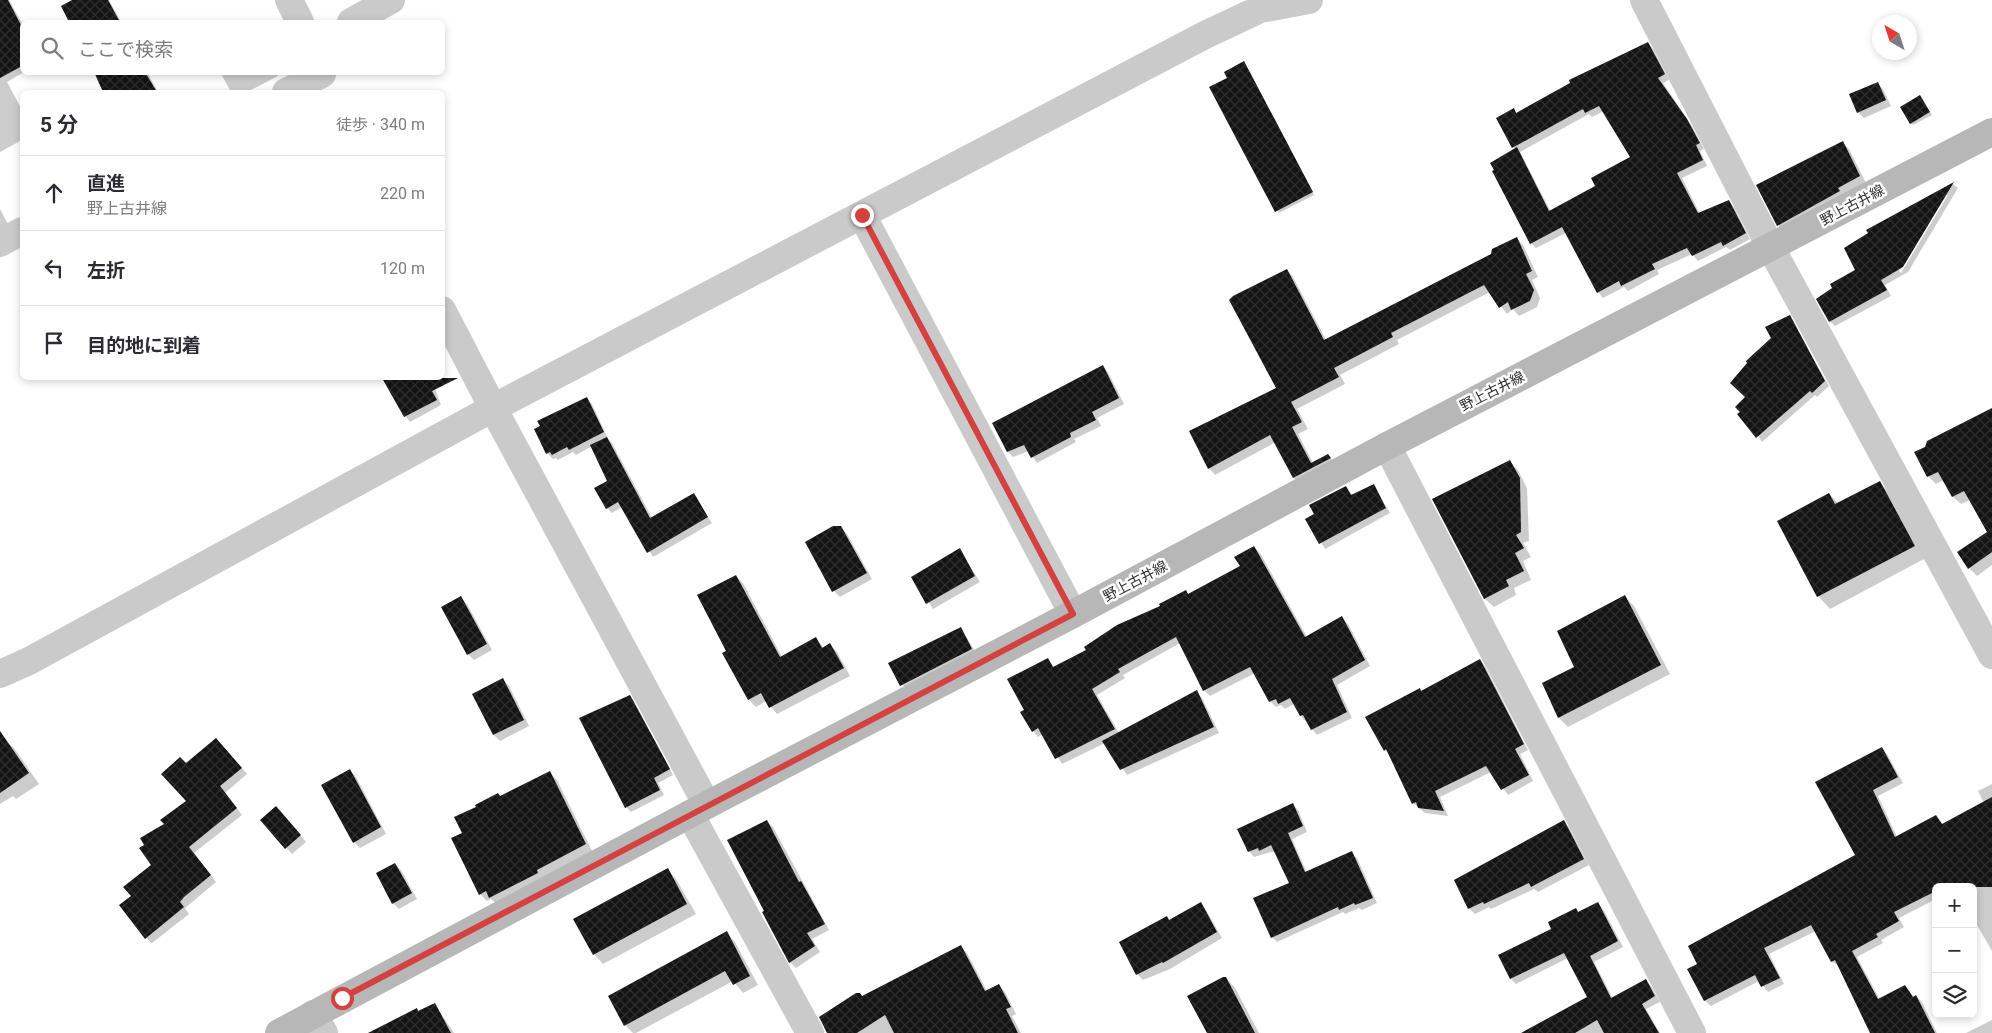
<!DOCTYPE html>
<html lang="ja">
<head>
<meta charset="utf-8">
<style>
	body { margin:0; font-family:Roboto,"Noto Sans JP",sans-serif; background:#f2f2f3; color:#2b2b33 }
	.controls { position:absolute; right:15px; bottom:15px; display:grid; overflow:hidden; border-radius:8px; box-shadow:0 2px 8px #0003 }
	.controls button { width:45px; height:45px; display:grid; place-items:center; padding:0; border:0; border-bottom:1px solid #e1e1e2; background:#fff; color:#2b2b33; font:25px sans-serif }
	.compass { position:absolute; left:1872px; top:15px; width:45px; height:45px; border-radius:50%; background:#fff; box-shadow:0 2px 8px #0003; rotate:321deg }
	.stop { position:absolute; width:15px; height:15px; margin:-11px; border:4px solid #d34140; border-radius:50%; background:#fff }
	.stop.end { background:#d34140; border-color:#fff; box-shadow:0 1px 5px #0008 }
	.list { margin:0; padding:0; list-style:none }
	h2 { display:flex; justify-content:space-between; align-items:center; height:65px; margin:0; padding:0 20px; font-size:21px }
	h2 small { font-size:16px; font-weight:400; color:#7c7c81 }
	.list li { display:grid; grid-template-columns:32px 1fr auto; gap:15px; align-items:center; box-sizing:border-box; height:75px; padding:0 20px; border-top:1px solid #e1e1e2 }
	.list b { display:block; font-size:19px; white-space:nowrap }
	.list p { margin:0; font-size:16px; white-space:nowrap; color:#7c7c81 }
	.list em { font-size:16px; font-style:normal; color:#7c7c81 }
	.icon { flex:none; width:28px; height:28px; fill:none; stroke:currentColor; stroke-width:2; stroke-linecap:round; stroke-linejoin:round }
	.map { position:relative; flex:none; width:1992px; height:1033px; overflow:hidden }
	.search { position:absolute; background:#fff; box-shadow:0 2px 8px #0003; left:20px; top:20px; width:425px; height:55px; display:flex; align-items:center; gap:12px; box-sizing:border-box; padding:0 18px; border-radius:8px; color:#7c7c81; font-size:19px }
	.panel { position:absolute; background:#fff; box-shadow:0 2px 8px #0003; left:20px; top:90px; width:425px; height:290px; border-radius:8px }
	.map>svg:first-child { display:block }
	.shadow { fill:#0003; fill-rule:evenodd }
	.building { fill:url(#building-cross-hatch) }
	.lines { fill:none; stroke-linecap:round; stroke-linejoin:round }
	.minor { stroke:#cacaca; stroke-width:28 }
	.tertiary { stroke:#cacaca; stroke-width:28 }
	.secondary { stroke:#b7b7b7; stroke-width:28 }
	.route { stroke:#d34140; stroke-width:6 }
	.labels { text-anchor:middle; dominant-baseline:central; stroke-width:5; stroke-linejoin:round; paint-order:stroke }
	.street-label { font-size:14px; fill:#2d2d2d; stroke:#fff }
</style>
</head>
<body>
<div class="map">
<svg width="1992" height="1033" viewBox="0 0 1992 1033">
	<defs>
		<pattern id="building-cross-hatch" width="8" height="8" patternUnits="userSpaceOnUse" patternTransform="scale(1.25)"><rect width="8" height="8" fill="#141414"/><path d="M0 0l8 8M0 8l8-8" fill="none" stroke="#2e2e2e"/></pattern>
	</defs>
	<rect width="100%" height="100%" fill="#fff"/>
	<path class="shadow" d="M 0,0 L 9,0 L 22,23 L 22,72 L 24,72 L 7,82 L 22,110 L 22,140 L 0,152 Z
		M 74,0 L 109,0 L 121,22 L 70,22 L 62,6 Z
		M 1648,43 L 1653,49 L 1669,80 L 1663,83 L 1692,126 L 1704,149 L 1700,151 L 1707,166 L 1682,178 L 1700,214 L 1729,202 L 1734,207 L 1750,239 L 1730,250 L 1726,247 L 1698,261 L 1692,254 L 1657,270 L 1659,274 L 1628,291 L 1624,287 L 1603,298 L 1598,292 L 1566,233 L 1536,248 L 1531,243 L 1516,149 L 1513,147 L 1513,110 L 1517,114 ZM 1604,111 L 1631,158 L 1597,187 L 1551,212 L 1520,152 L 1589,114 L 1592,117 Z
		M 1246,66 L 1314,195 L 1279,213 L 1228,78 Z
		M 112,72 L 147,72 L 158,92 L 105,92 L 99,80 Z
		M 220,72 L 276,72 L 278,76 L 247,92 L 231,92 Z
		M 1877,83 L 1883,89 L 1891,106 L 1864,118 L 1858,112 Z
		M 1922,100 L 1932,115 L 1913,125 L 1911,123 Z
		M 1843,143 L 1849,149 L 1866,183 L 1784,231 L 1778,225 Z
		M 1953,184 L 1958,188 L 1908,272 L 1885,285 L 1891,296 L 1835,326 L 1830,321 L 1857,270 L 1869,233 L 1868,230 ZM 1945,195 L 1948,195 L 1901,273 L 1899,271 Z
		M 0,209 L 10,228 L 0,233 Z
		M 1517,239 L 1523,245 L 1538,277 L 1532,280 L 1540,298 L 1537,307 L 1519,316 L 1513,309 L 1507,314 L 1490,292 L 1397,340 L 1399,344 L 1340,375 L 1345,384 L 1297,409 L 1308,429 L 1298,434 L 1313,463 L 1328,456 L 1335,462 L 1301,484 L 1294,478 L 1276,442 L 1215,475 L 1209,468 L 1277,389 L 1287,270 L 1293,277 L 1326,340 L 1492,255 Z
		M 1789,316 L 1829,386 L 1817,397 L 1815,395 L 1762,442 L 1742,412 L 1772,338 L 1766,327 Z
		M 1103,367 L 1108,372 L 1124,404 L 1097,418 L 1101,426 L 1074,439 L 1076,442 L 1037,463 L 1029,451 L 1013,457 L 1008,452 Z
		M 384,378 L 431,378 L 441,405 L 410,422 L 405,416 Z
		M 586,398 L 592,404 L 608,439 L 612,443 L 652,518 L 694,495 L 712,523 L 653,557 L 622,507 L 612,513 L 607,508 L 609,481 L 592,446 L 576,455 L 573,452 L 558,460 L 556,458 L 553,459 L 547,453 Z
		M 1992,414 L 1992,565 L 1977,576 L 1969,568 L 1988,533 L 1970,500 L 1961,504 L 1953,497 L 1944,480 L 1936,484 L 1928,476 Z
		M 1509,462 L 1518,470 L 1527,488 L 1529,541 L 1523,543 L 1531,557 L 1523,561 L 1531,580 L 1514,588 L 1516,595 L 1494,607 L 1485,599 L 1434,499 Z
		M 1880,483 L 1892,495 L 1926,558 L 1830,609 L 1818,596 L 1779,521 L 1829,494 L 1839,504 Z
		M 1373,485 L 1390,513 L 1325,549 L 1307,519 L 1316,514 L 1346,487 L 1353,496 Z
		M 841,528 L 847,534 L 872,579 L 840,597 L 834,591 Z
		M 1254,547 L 1260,553 L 1307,637 L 1342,618 L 1348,624 L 1370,666 L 1337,685 L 1352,718 L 1317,735 L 1301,716 L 1294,704 L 1285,709 L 1281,705 L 1276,707 L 1270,701 L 1255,673 L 1210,696 L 1204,690 L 1180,643 L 1123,675 L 1125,678 L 1097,695 L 1119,733 L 1197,692 L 1202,698 L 1219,733 L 1127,775 L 1105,743 L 1062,764 L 1043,734 L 1038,737 L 1033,731 L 1026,710 L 1047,660 L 1054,667 L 1088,651 L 1186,592 L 1189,595 L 1241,567 Z
		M 959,549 L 980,582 L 933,609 L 913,577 Z
		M 735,576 L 743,583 L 782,657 L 816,639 L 824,648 L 830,645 L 837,652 L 850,676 L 777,714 L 766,701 L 756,707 L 749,700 L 724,653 L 728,652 Z
		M 1625,597 L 1634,606 L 1670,674 L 1568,727 L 1559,718 L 1543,684 L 1576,667 Z
		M 461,598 L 467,604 L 492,650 L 474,660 L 468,654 L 443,607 Z
		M 961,629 L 977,654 L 907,691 L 889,664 Z
		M 1480,660 L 1485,666 L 1528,750 L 1520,754 L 1533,781 L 1508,795 L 1491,772 L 1440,797 L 1448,816 L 1425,813 L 1413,803 L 1391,756 L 1385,750 L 1422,692 Z
		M 503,680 L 509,686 L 529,726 L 500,741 L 494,735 L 474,694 Z
		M 630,696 L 634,701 L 673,775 L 658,783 L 664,795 L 631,812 L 626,807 Z
		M 0,737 L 14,748 L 39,784 L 16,799 L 13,796 L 0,804 Z
		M 222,745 L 247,774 L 225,793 L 242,815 L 194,853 L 216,882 L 185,908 L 189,914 L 152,943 L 146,938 L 133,896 L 152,865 L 166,824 L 187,801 L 187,765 Z
		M 1881,748 L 1887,754 L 1903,783 L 1878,796 L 1897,837 L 1936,817 L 1943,824 L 1984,803 L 1978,791 L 1992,784 L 1992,951 L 1973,918 L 1973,887 L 1936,887 L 1936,899 L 1899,918 L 1904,927 L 1881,940 L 1883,943 L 1857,957 L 1880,1000 L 1905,986 L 1914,997 L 1916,996 L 1922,1002 L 1937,1033 L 1871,1033 L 1840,966 L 1832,962 L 1816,931 L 1769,954 L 1784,984 L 1768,992 L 1759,981 L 1711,1006 L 1705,1001 L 1699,964 L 1856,856 Z
		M 350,771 L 356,777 L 386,834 L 360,848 L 354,842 Z
		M 550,773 L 557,780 L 592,851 L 497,904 L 491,899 L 487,901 L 480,894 L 463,834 L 501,797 Z
		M 1293,805 L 1298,810 L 1307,832 L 1292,839 L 1307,873 L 1351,853 L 1357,858 L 1377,903 L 1362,910 L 1359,908 L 1345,914 L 1343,912 L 1277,942 L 1272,937 L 1291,883 L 1275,851 L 1254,857 L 1249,851 Z
		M 282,814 L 306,842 L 292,854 L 262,820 Z
		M 767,822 L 773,827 L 829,930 L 812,939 L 820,952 L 796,968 L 790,962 L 763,913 L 766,912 Z
		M 1564,822 L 1569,827 L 1589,865 L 1538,892 L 1534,889 L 1491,909 L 1489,907 L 1475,914 L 1469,908 Z
		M 395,864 L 401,870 L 417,899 L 399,909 L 393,903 Z
		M 667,869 L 676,879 L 696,914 L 603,964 L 594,954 Z
		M 1598,903 L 1603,909 L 1623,947 L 1594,962 L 1613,999 L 1646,980 L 1651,986 L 1660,1002 L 1646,1009 L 1660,1033 L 1535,1033 L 1588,998 L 1568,958 L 1516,984 L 1511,979 L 1552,929 L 1575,909 L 1579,913 Z
		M 1201,904 L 1206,910 L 1222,938 L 1170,969 L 1143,980 L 1137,974 L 1167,918 L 1170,921 Z
		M 726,933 L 735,942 L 758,985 L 743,993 L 733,981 L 636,1033 L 633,1033 L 625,1025 Z
		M 960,946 L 967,953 L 987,991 L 999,985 L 1005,992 L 1016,1014 L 1012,1016 L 1021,1033 L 830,1033 L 863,998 Z
		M 1226,978 L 1235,988 L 1259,1033 L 1208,1033 Z
		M 435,1005 L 454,1033 L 381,1033 L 419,1012 Z
		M 1992,1020 L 1992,1033 L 1966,1033 Z"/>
	<path class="building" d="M 0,0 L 8,0 L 22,27 L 22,66 L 0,78 Z
		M 72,0 L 108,0 L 120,22 L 69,22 L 61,6 Z
		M 1648,42 L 1665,74 L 1658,78 L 1687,119 L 1700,143 L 1696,145 L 1703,160 L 1677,173 L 1698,213 L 1729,200 L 1746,233 L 1723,246 L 1721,242 L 1692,256 L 1687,248 L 1652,264 L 1655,269 L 1621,286 L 1619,281 L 1597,293 L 1562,227 L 1530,244 L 1492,171 L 1494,170 L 1490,163 L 1517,147 L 1549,211 L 1595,186 L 1591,178 L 1630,157 L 1599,106 L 1585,113 L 1583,109 L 1512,148 L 1496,118 L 1514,108 L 1516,113 L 1570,83 L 1569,80 Z
		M 1244,61 L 1313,192 L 1275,212 L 1209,87 L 1227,78 L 1224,72 Z
		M 94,72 L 145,72 L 157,92 L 103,92 Z
		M 1878,82 L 1886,100 L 1857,113 L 1849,94 Z
		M 1920,95 L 1930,112 L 1910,124 L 1900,107 Z
		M 1843,141 L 1860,176 L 1838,188 L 1840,191 L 1777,226 L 1756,185 Z
		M 1954,182 L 1903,267 L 1881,280 L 1887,290 L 1829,322 L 1816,299 L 1832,288 L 1830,284 L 1855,270 L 1844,248 L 1868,233 L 1866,230 Z
		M 1517,237 L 1532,271 L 1526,274 L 1534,290 L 1530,301 L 1511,310 L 1508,302 L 1499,308 L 1484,285 L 1391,333 L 1393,337 L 1334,368 L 1339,377 L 1291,402 L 1302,422 L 1292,427 L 1311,463 L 1328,454 L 1331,458 L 1293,478 L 1270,435 L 1208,469 L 1189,431 L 1276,388 L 1229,300 L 1233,296 L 1287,269 L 1324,340 L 1491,254 L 1492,249 Z
		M 1790,315 L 1825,381 L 1812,393 L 1810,391 L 1756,438 L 1737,414 L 1740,412 L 1735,407 L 1745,397 L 1730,383 L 1747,363 L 1746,361 L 1771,338 L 1765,327 Z
		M 1103,365 L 1119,398 L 1092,412 L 1096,420 L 1070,433 L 1071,437 L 1031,458 L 1024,445 L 1007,452 L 992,423 Z
		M 382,378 L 458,378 L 432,391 L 437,400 L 404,417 Z
		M 587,397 L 604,432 L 569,450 L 567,447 L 552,455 L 550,452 L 546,454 L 534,429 L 540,426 L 537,421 Z
		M 1992,408 L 1992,552 L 1968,569 L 1957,552 L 1987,532 L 1964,491 L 1952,497 L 1938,472 L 1927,477 L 1914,452 L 1925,447 L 1927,441 Z
		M 607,437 L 650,518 L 694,493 L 708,517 L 647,553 L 618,502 L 606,509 L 594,488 L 607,481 L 590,445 Z
		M 1510,460 L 1520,478 L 1521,532 L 1516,535 L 1524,548 L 1515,553 L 1524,571 L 1506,580 L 1509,586 L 1484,599 L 1432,499 Z
		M 1880,481 L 1915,546 L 1817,597 L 1777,521 L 1829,493 L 1835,504 Z
		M 1374,484 L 1386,508 L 1319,544 L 1305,519 L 1314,514 L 1309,505 L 1346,486 L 1351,495 Z
		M 833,526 L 841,526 L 867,573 L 832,592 L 805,542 Z
		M 1254,546 L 1305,637 L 1342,616 L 1365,660 L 1332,679 L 1347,712 L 1311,730 L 1303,715 L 1300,716 L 1290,698 L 1278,704 L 1276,699 L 1269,702 L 1250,667 L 1203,691 L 1176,637 L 1118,669 L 1120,672 L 1092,689 L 1115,729 L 1055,759 L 1038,728 L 1032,732 L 1020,712 L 1024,710 L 1007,679 L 1048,658 L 1053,667 L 1086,650 L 1084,647 L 1117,625 L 1160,606 L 1159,604 L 1186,590 L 1188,594 L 1240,566 L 1234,557 Z
		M 960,548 L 975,576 L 926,604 L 911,577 Z
		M 736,575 L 780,657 L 816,637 L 822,648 L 830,643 L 844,668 L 769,708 L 761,693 L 748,700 L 722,653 L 726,651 L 697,595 Z
		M 1625,595 L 1661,665 L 1558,718 L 1542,683 L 1574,667 L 1557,631 Z
		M 461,596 L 487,644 L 467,655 L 441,607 Z
		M 961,627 L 972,649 L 900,686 L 888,663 Z
		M 1480,659 L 1524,744 L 1515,749 L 1529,775 L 1501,790 L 1486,766 L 1435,791 L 1444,811 L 1418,808 L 1416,802 L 1412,804 L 1386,749 L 1384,751 L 1365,717 L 1420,688 L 1421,691 Z
		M 503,678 L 524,720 L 493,735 L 472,694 Z
		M 1197,690 L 1214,727 L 1120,770 L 1102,741 Z
		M 630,695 L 670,769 L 654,778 L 660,790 L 625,808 L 579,718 Z
		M 0,731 L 29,773 L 0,793 Z
		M 216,738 L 242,768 L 220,786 L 237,808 L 189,847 L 211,875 L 184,897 L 180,902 L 184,907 L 145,939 L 119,905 L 131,896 L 123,887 L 151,865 L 139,848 L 144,845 L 140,838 L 164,824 L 160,820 L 186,801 L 161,774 L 180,757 L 186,763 Z
		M 1882,747 L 1898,777 L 1873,790 L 1895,837 L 1936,815 L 1942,824 L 1992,797 L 1992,887 L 1936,887 L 1936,891 L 1894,912 L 1899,921 L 1876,934 L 1878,937 L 1852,951 L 1878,999 L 1905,985 L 1913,997 L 1916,995 L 1935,1033 L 1870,1033 L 1835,960 L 1831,962 L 1811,925 L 1764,948 L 1780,978 L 1761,987 L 1755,975 L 1704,1001 L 1687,969 L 1697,964 L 1688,946 L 1855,855 L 1815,782 Z
		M 350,769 L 381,827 L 353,843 L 321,785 Z
		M 550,771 L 586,844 L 537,870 L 538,873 L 489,898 L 486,891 L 479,895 L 451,838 L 462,833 L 454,817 L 476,807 L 475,805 L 498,793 L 500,796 Z
		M 1293,803 L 1303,826 L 1288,833 L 1305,872 L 1352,851 L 1373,898 L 1355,905 L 1354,903 L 1339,910 L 1338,907 L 1271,938 L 1253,898 L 1289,883 L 1271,845 L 1259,851 L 1258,848 L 1248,852 L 1237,829 Z
		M 276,806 L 301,835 L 285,849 L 260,820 Z
		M 767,820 L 799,882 L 801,881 L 825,924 L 807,933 L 815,946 L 789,963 L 762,912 L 764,911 L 727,840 Z
		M 1564,820 L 1584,859 L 1531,887 L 1529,883 L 1484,904 L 1483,902 L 1468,909 L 1454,880 Z
		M 395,863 L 412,893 L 392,904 L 376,873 Z
		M 668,868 L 687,904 L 593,955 L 573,919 Z
		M 1201,902 L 1217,932 L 1163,963 L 1162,962 L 1136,975 L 1119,942 L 1167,916 L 1169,920 Z
		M 1598,902 L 1618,941 L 1590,956 L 1611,998 L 1646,979 L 1655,996 L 1642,1004 L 1659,1033 L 1604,1033 L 1597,1020 L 1575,1033 L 1521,1033 L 1587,997 L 1564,953 L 1510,979 L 1498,955 L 1551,929 L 1548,922 L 1576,908 L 1578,912 Z
		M 727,931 L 750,976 L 733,985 L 725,971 L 624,1026 L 608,996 Z
		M 961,945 L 985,991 L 999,984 L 1011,1007 L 1006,1009 L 1018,1033 L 894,1033 L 885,1015 L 857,1033 L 827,1033 L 819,1017 L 856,993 L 860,993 L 862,996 Z
		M 1223,977 L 1226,977 L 1255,1033 L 1207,1033 L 1187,996 Z
		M 435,1003 L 451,1033 L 368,1033 L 417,1008 L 418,1011 Z"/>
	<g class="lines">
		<path class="minor" d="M 289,0 L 300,22
			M 1644,0 L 1771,248 L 1992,655
			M 351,22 L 391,0
			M 286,92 L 322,74
			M 862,215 L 1073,614
			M 0,243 L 22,231
			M 442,310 L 493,408 L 707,805
			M 1387,446 L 1692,1033
			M 690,814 L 810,1033
			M 313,1014 L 324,1033"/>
		<path class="tertiary" d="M 0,674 L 29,661 L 493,408 L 1205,35 L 1260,9 L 1309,0"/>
		<path class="secondary" d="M 279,1033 L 707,805 L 1073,614 L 1387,446 L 1992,132"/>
	</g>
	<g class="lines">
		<path class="route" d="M 342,998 L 1073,614 L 862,215"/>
	</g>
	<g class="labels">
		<g class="street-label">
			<text transform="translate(1852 205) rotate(-28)">野上古井線</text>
			<text transform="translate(1492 391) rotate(-27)">野上古井線</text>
			<text transform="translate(1135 581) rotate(-28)">野上古井線</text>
		</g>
	</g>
</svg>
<div class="controls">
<button>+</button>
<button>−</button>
<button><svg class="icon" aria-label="layers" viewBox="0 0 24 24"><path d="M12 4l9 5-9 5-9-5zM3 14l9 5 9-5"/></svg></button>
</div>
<svg class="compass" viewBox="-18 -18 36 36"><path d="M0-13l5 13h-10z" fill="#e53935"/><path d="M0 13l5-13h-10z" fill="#7c7c81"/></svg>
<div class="stop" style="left:342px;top:998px"></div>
<div class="stop end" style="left:862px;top:215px"></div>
<div class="search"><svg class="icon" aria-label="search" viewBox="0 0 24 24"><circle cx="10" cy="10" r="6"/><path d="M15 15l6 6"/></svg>ここで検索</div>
<section class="panel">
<h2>5 分<small>徒歩 · 340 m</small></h2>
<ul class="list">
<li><svg class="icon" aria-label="ahead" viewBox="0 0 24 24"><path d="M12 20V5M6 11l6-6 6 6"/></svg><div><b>直進</b><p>野上古井線</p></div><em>220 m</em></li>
<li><svg class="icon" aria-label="left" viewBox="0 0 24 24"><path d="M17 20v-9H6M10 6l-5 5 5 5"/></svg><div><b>左折</b></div><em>120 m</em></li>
<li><svg class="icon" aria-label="arrive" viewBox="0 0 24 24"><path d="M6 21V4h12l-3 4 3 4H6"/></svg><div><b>目的地に到着</b></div></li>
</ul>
</section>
</div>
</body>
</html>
